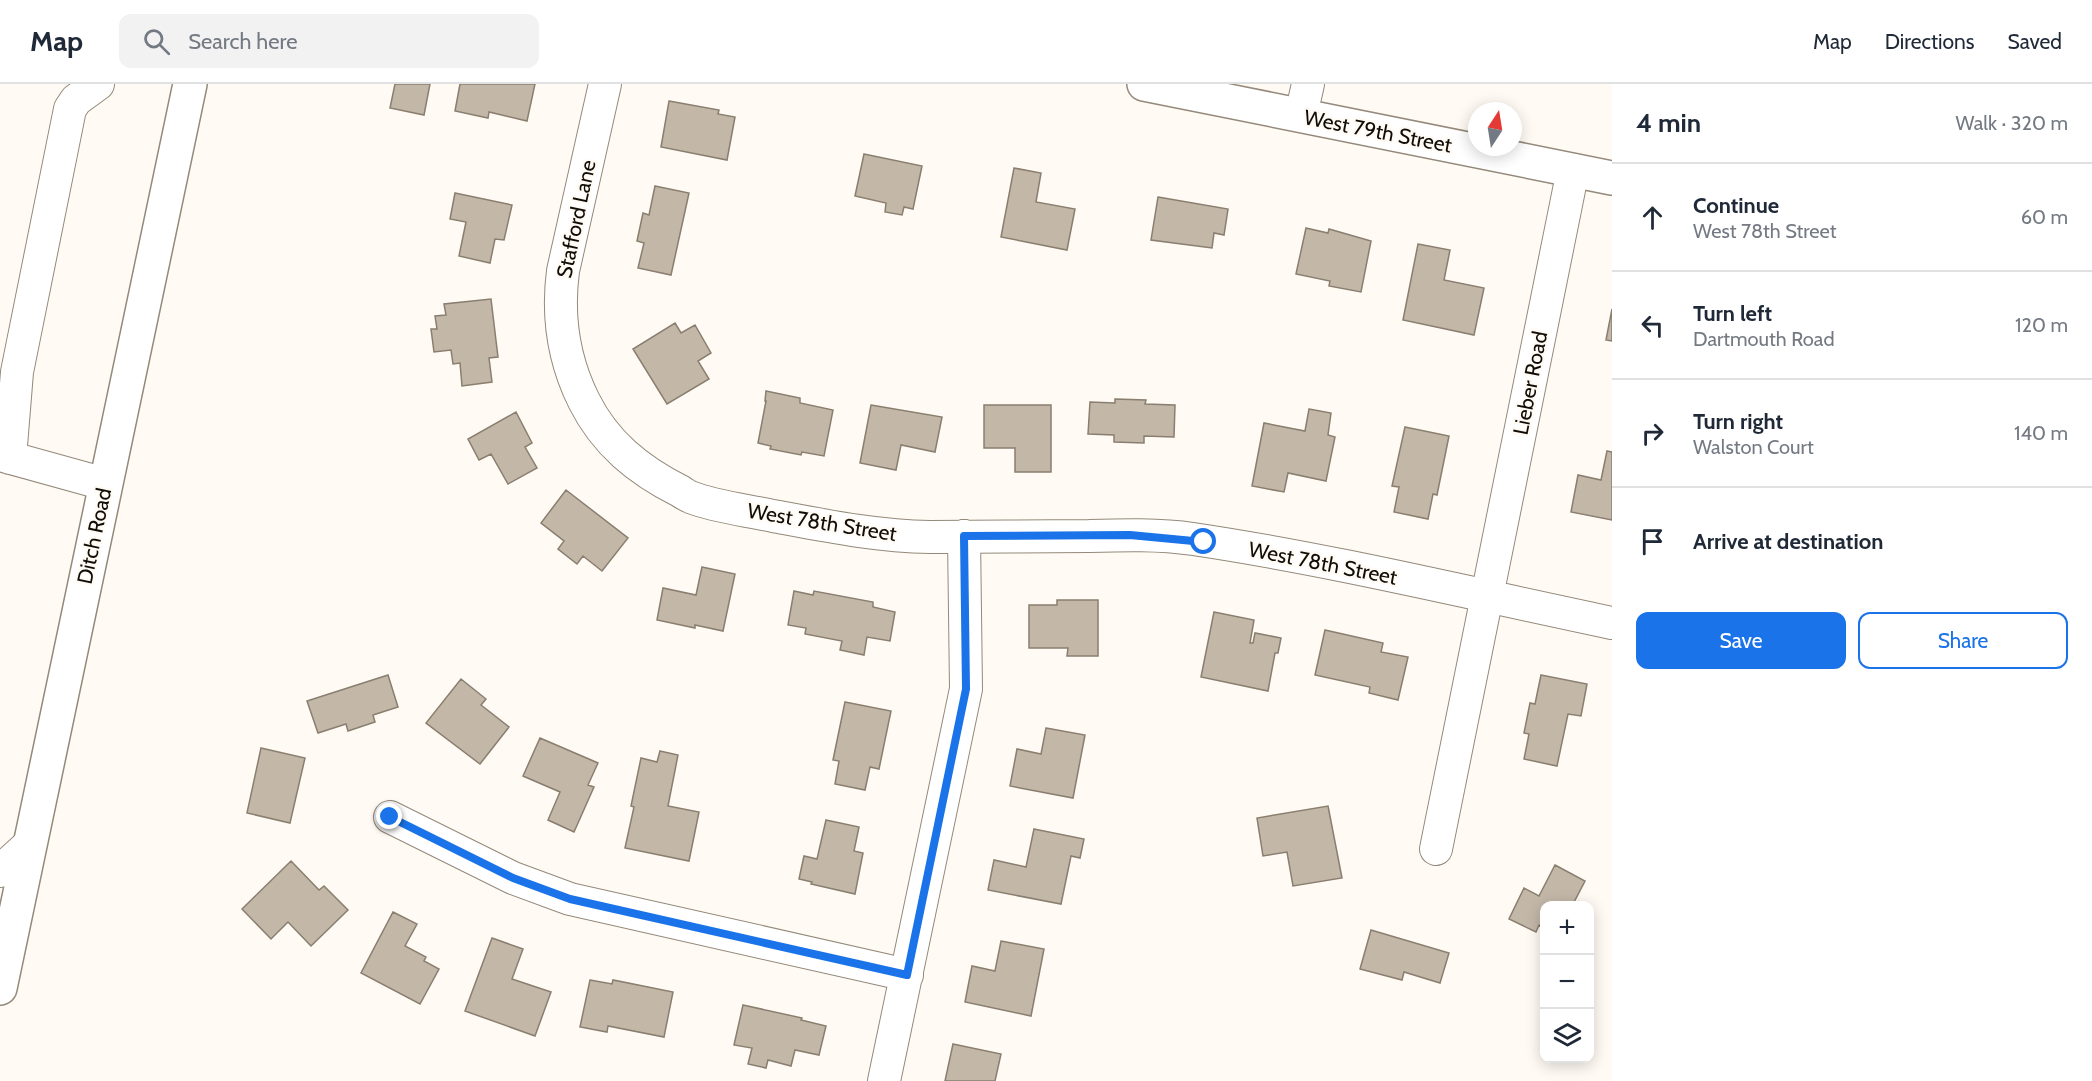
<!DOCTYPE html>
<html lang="en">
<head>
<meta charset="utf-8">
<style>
	body { margin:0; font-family:Cabin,sans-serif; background:#f2f2f3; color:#1f2937 }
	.controls { position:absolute; right:18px; bottom:18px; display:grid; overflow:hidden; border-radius:12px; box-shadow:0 3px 15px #0003 }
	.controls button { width:54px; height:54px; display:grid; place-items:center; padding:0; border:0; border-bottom:2px solid #e0e1e3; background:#fff; color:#1f2937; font:30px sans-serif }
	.compass { position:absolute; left:1468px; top:18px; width:54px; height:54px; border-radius:50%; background:#fff; box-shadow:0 3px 15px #0003; rotate:12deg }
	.stop { position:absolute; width:18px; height:18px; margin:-14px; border:4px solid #1a73e8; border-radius:50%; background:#fff }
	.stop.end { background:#1a73e8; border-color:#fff; box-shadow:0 2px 6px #0008 }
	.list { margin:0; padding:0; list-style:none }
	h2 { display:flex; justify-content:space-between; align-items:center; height:78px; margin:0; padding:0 24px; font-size:26px }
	h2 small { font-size:20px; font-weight:400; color:#747a83 }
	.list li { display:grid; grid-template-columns:39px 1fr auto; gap:18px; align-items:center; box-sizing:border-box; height:108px; padding:0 24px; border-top:2px solid #e0e1e3 }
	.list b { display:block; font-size:22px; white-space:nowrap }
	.list p { margin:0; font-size:20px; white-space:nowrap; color:#747a83 }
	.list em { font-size:20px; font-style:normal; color:#747a83 }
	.actions { display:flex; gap:12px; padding:18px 24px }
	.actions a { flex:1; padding:14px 0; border:2px solid #1a73e8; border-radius:12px; text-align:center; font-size:21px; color:#1a73e8 }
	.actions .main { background:#1a73e8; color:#fff }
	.icon { flex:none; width:33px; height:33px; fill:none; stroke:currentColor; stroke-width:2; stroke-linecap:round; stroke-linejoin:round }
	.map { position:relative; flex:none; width:1612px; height:997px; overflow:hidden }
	header { display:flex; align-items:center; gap:36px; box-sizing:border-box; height:84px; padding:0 30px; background:#fff; border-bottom:2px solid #e0e1e3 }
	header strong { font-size:28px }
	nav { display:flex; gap:33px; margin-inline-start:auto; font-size:21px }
	.search { width:420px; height:54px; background:#f2f2f3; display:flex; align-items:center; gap:15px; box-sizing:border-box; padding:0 21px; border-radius:12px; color:#747a83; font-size:22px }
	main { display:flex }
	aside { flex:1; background:#fff }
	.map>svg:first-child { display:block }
	.building { fill:#c3b8a8; stroke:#897e6f; stroke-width:1.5 }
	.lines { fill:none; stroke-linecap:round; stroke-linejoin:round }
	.minor-casing { stroke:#94897a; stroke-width:34 }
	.major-casing { stroke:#94897a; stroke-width:36 }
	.minor { stroke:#fff; stroke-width:32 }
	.major { stroke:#fff; stroke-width:33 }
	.route { stroke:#1a73e8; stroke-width:8 }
	.labels { text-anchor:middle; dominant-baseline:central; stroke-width:4.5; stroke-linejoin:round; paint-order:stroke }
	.street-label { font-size:21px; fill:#100c07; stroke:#fffaf3 }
</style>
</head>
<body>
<header>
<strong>Map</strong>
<div class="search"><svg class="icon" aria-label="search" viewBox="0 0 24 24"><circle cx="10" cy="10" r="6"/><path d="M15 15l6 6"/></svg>Search here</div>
<nav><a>Map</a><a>Directions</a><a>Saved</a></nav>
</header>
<main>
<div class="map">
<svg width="1612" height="997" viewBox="0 0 1612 997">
	<rect width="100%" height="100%" fill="#fffaf3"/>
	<path class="building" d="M 395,0 L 430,0 L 424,31 L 390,24 Z
		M 460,0 L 535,0 L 527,37 L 489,28 L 488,34 L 455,27 Z
		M 669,17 L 719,26 L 718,30 L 735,33 L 727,76 L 661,63 Z
		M 864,70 L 922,82 L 913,125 L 904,123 L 902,131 L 885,128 L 886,119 L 855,112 Z
		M 1014,84 L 1041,89 L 1036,118 L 1075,125 L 1067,166 L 1001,153 Z
		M 655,102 L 689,109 L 671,191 L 638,184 L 644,159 L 637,157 L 643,129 L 649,131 Z
		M 455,109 L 512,121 L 504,156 L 495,155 L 490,179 L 459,172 L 466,138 L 450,135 Z
		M 1158,113 L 1228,125 L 1224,151 L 1214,149 L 1212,164 L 1151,156 Z
		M 1306,144 L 1328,149 L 1329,145 L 1371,157 L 1361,208 L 1329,202 L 1330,197 L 1296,190 Z
		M 1418,160 L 1450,166 L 1444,196 L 1484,204 L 1474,251 L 1403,236 Z
		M 491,215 L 498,273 L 489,274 L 492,298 L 462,302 L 460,279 L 453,280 L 451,266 L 434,268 L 431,245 L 437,245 L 435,232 L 446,231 L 444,220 Z
		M 1612,225 L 1612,257 L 1606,256 Z
		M 675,239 L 681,249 L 695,241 L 711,269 L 698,277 L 709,295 L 667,320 L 633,265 Z
		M 766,307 L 800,314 L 800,319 L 833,326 L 824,372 L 802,368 L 801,371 L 770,365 L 771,362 L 758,359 L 766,317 L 765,317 Z
		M 1115,315 L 1146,316 L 1145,320 L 1175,321 L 1174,353 L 1144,352 L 1144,359 L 1114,358 L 1114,351 L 1088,350 L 1090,318 L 1115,319 Z
		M 871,321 L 942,333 L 935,368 L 901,361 L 896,386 L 860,379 Z
		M 984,321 L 1051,321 L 1051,388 L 1015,388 L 1015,364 L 984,364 Z
		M 1309,325 L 1331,329 L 1328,351 L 1335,353 L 1326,397 L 1288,389 L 1284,408 L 1252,402 L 1264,339 L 1305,347 Z
		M 516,328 L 532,359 L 525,363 L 537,384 L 508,400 L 491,370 L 479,376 L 468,355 Z
		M 1405,343 L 1449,352 L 1437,411 L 1433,410 L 1428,435 L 1394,428 L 1399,403 L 1392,402 Z
		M 1607,367 L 1612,368 L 1612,436 L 1571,428 L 1578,391 L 1601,396 Z
		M 566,406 L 628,454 L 602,487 L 583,472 L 577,480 L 558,465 L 564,457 L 541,439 Z
		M 702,483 L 735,490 L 723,547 L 695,541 L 695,544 L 657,536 L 663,504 L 696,511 Z
		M 794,507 L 813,511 L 814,507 L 873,518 L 873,523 L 895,528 L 890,557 L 867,553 L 864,571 L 840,566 L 842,557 L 805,550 L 806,544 L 788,541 Z
		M 1057,516 L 1098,516 L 1098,572 L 1067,572 L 1068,564 L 1029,564 L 1029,521 L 1057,521 Z
		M 1214,528 L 1254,536 L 1250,559 L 1253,559 L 1255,549 L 1281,554 L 1278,569 L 1275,569 L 1268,607 L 1201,593 Z
		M 1325,546 L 1383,559 L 1381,568 L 1408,573 L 1398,616 L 1369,609 L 1370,603 L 1315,591 Z
		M 388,591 L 398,623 L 373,631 L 375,638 L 348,647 L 346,640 L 318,649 L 307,617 Z
		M 1541,591 L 1587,600 L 1581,632 L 1568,630 L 1557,682 L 1524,675 L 1529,650 L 1524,649 L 1530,619 L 1535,620 Z
		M 461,595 L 486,615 L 481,621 L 509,643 L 480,680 L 426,639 Z
		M 845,618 L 891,627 L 879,685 L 870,683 L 865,706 L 835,700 L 839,677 L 833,676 Z
		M 1046,644 L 1085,651 L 1073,714 L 1010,702 L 1017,665 L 1041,670 Z
		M 540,654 L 598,679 L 588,701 L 594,703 L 574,748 L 548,736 L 560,708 L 523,692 Z
		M 261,664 L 305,674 L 290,739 L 247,729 Z
		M 660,667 L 678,671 L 668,722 L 699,728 L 689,777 L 625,764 L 634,723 L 631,722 L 641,674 L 657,678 Z
		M 1328,722 L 1342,794 L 1293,802 L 1287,768 L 1263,772 L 1257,734 Z
		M 826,736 L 859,743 L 854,767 L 863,769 L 855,810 L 811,800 L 812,798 L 799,795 L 804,772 L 817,775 Z
		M 1034,745 L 1084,755 L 1080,774 L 1071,772 L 1061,820 L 988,806 L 994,776 L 1026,783 Z
		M 291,777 L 319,806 L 324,802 L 348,826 L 311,862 L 288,838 L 271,855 L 242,825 Z
		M 1555,781 L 1585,797 L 1572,822 L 1544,822 L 1544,844 L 1539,841 L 1536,848 L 1509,835 L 1524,804 L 1539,812 Z
		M 393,828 L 417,840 L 405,862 L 426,873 L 424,877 L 439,885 L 420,920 L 361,889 Z
		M 1371,846 L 1449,869 L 1440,899 L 1404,888 L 1402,896 L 1360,885 Z
		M 492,854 L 523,865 L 512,895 L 551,908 L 535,952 L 465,927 Z
		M 1001,857 L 1044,865 L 1031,932 L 965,918 L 972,882 L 995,887 Z
		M 590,896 L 612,900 L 613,896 L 673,908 L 664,953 L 608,942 L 607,948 L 580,943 Z
		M 743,921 L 802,934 L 801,936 L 826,942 L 819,971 L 795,966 L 791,982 L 768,976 L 766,984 L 748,980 L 752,964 L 734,961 Z
		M 953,960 L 1001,970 L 995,997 L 945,997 Z"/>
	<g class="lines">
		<g class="minor-casing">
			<path id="minor" d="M 605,0 L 563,187 C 557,233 563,275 584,317 C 605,359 638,386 680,407 C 680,407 689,413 690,413 C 716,423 746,426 773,432 C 827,442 876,452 930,453 C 983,453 1036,452 1089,452 C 1123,451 1159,450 1193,455 C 1334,476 1473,510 1612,539
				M 1301,31 L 1308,0
				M 0,371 L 105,400
				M 10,374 L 17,288 L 70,25 L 76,16 L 98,0
				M 390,733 L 513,794 L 570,815 L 907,891
				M 1436,765 L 1573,86
				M 0,787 L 30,760
				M 884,997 L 966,605 L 964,452"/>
		</g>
		<g class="major-casing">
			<path id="major" d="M 1144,0 L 1612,94
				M 0,904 L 190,0"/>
		</g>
		<use href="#minor" class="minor"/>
		<use href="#major" class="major"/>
	</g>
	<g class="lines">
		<path class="route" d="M 390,733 L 513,794 L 570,815 L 907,891 L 966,605 L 964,452 L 1130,451 L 1204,458"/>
	</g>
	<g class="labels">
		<g class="street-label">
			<text transform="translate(1378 47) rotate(11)">West 79th Street</text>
			<text transform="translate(576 135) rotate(-78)">Stafford Lane</text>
			<text transform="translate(1530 299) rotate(-79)">Lieber Road</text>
			<text transform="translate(822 438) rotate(9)">West 78th Street</text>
			<text transform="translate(94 452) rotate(-78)">Ditch Road</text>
			<text transform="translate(1323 479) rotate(11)">West 78th Street</text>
		</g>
	</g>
</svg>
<div class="controls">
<button>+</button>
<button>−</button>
<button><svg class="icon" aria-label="layers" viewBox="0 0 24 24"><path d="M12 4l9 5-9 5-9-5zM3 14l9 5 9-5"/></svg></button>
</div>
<svg class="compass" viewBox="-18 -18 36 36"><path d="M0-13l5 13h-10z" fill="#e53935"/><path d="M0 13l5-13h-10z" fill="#747a83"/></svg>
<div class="stop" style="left:1204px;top:458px"></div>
<div class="stop end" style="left:390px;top:733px"></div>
</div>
<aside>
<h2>4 min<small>Walk · 320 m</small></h2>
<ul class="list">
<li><svg class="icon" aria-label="ahead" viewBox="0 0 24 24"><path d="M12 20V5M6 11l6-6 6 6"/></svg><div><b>Continue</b><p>West 78th Street</p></div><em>60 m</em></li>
<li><svg class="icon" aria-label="left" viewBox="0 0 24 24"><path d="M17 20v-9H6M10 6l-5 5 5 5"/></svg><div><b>Turn left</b><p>Dartmouth Road</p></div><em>120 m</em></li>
<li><svg class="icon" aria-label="right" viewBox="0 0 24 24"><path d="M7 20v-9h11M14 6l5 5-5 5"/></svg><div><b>Turn right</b><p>Walston Court</p></div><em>140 m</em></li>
<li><svg class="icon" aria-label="arrive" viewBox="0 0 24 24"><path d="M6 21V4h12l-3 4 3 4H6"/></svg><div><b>Arrive at destination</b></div></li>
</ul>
<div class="actions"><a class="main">Save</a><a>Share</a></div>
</aside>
</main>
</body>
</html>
